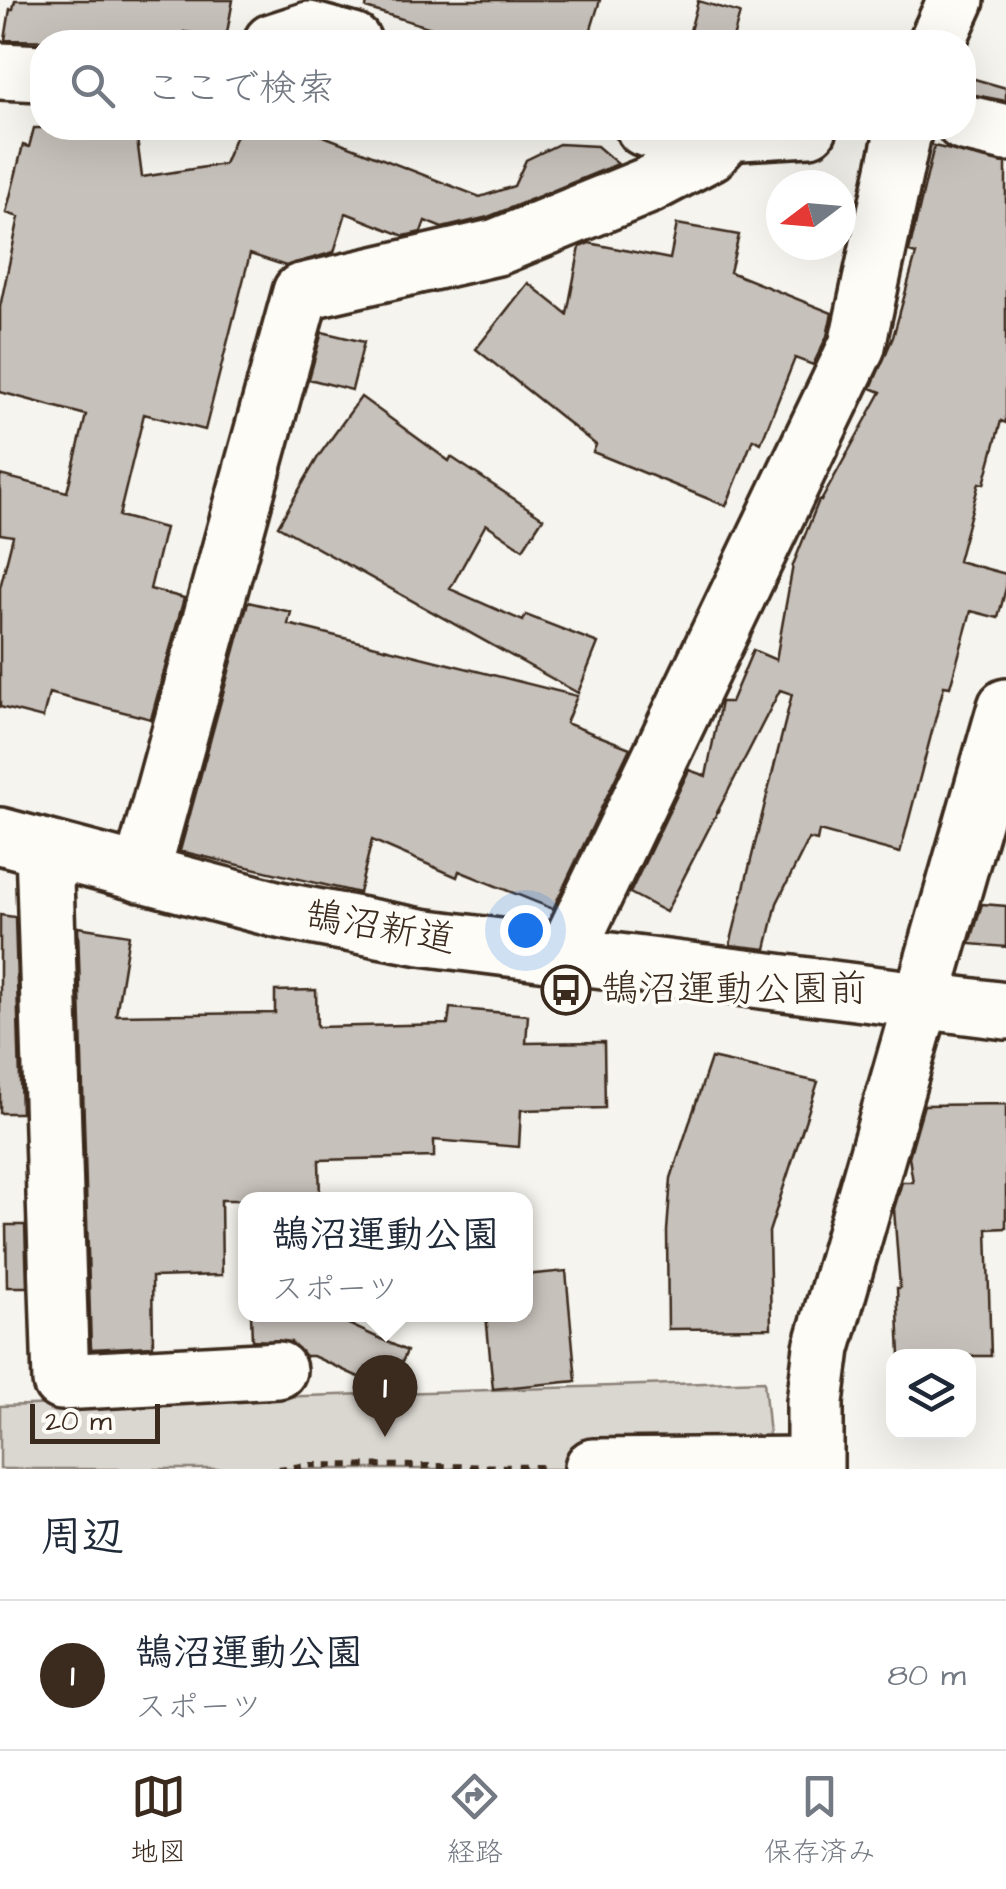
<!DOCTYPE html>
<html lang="ja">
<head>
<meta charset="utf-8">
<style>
	body { margin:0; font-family:"Architects Daughter","Klee One",sans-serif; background:#f2f2f3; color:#1f2937 }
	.controls { position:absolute; right:30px; bottom:30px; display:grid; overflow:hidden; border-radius:20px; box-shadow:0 10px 40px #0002 }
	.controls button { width:90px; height:90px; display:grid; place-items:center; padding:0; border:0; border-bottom:2px solid #e0e1e3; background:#fff; color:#1f2937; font:50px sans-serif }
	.compass { position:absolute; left:766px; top:170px; width:90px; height:90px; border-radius:50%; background:#fff; box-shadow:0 10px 40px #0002; rotate:254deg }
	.scale { position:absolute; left:30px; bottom:25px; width:130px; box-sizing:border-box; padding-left:10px; border:5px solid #3b2a1e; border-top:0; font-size:28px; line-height:35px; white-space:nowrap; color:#3b2a1e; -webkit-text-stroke:8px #fdfcf7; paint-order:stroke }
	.you { position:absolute; left:525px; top:930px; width:35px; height:35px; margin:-25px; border:8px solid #fff; border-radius:50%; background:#1a73e8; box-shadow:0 0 0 15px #1a73e833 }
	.badge { display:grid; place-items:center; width:65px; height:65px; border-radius:50%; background:#3b2a1e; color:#fff; font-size:32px; font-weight:700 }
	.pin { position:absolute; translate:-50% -82px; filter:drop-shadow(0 2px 5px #0008) }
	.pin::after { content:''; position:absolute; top:52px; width:35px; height:30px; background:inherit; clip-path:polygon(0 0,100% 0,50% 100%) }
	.popup { position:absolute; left:238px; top:1192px; width:295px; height:130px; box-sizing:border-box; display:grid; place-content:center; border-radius:20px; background:#fff; filter:drop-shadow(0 2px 8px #0005); font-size:32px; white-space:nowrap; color:#747a83 }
	.popup b { font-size:38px; color:#1f2937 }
	.popup::after { content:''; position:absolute; left:50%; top:100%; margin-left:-20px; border:20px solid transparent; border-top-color:#fff }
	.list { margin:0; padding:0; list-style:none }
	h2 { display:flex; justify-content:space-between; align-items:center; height:130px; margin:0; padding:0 40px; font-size:42px }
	h2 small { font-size:32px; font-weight:400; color:#747a83 }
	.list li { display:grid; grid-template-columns:65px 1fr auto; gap:30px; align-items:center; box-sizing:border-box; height:150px; padding:0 40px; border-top:2px solid #e0e1e3 }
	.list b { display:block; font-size:38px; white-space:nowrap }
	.list p { margin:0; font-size:32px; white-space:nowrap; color:#747a83 }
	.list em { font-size:32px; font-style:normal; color:#747a83 }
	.icon { flex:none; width:55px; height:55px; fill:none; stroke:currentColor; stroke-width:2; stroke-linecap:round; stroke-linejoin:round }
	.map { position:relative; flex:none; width:1006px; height:1469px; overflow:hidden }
	.search { position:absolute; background:#fff; box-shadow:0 10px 40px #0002; left:30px; right:30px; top:30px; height:110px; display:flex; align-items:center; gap:25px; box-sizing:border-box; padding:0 35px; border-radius:40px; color:#747a83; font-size:38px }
	.sheet { height:280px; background:#fff }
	nav { display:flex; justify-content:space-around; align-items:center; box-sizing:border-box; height:140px; border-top:2px solid #e0e1e3; background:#fff; font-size:28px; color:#747a83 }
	nav a { display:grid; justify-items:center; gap:5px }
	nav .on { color:#3b2a1e }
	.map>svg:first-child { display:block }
	.green { fill:#dad6d0; stroke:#8a8077; stroke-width:2.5 }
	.building { fill:#c7c1bb; stroke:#3b2a1e; stroke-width:2.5 }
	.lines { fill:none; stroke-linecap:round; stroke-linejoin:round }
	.minor-casing { stroke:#3b2a1e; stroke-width:62 }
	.path { stroke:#3b2a1e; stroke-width:6; stroke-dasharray:8 8; stroke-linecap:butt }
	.minor { stroke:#fdfcf7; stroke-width:55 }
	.labels { text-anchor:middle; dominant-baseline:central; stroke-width:8; stroke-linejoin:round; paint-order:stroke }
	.street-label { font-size:38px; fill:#3b2a1e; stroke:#fdfcf7 }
	.poi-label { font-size:38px; fill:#3b2a1e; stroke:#fdfcf7; text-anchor:start }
</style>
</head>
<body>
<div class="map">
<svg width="1006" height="1469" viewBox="0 0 1006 1469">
	<rect width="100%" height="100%" fill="#f5f4ee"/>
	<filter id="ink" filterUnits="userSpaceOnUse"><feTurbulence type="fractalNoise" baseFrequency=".01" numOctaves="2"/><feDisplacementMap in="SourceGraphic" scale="20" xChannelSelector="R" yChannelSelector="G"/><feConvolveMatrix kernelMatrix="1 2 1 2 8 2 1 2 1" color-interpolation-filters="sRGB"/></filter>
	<g filter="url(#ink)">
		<path class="green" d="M 764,1381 L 772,1469 L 0,1469 L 0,1406 Z"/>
		<path class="building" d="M 15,0 L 233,0 L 226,38 L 184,32 L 182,42 L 132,37 L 131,42 L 5,40 L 10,9 L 13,9 Z
			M 367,0 L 600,0 L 587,42 L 477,42 L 366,8 Z
			M 698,1 L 740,13 L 732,42 L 687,42 Z
			M 964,76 L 1006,88 L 1006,101 L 964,93 Z
			M 34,128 L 97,128 L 94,138 L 136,131 L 142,177 L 224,164 L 239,128 L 303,128 L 480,197 L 514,186 L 526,160 L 559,144 L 597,146 L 618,164 L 488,217 L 442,228 L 425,221 L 421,232 L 404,236 L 346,213 L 334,252 L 286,266 L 250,254 L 205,430 L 144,414 L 119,516 L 165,528 L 150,589 L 184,598 L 151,719 L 49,693 L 43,718 L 0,707 L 0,588 L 13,536 L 0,534 L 0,475 L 67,492 L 86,415 L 0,392 L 0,307 L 19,217 L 6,213 L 23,145 L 29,147 Z
			M 934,146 L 1006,163 L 1006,423 L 1001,421 L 984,484 L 979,483 L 958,561 L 1006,574 L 1006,588 L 998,618 L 971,611 L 950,687 L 944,686 L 900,853 L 819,831 L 817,841 L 809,839 L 777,903 L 766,949 L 730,945 L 792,694 L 780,690 L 666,912 L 630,893 L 689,770 L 706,776 L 721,702 L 731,702 L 753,650 L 776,660 L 793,565 L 819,500 L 821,501 L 881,392 L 871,388 L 893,337 L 916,254 L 909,252 Z
			M 677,224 L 739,235 L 730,272 L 832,313 L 827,336 L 813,365 L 795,358 L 761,443 L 753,439 L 726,506 L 593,452 L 596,445 L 476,349 L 528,283 L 567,314 L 580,247 L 589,243 L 670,259 Z
			M 322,332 L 364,342 L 352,390 L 309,379 Z
			M 361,397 L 449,461 L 451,457 L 543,518 L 523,549 L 486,524 L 450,589 L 523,621 L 526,615 L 598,643 L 578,693 L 278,526 L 318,457 Z
			M 248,602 L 291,612 L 288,624 L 577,696 L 566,723 L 630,748 L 553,909 L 459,871 L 457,877 L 372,840 L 359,893 L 180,851 Z
			M 982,904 L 1006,906 L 1006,947 L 970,944 Z
			M 0,915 L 15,917 L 21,1113 L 0,1113 Z
			M 78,927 L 129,935 L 116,1015 L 275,1013 L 275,991 L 316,990 L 317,1027 L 448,1024 L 450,1008 L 528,1015 L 526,1043 L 604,1042 L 605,1108 L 521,1110 L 519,1147 L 434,1140 L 434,1157 L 319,1160 L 320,1200 L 221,1200 L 222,1275 L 152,1277 L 153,1346 L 91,1349 Z
			M 711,1058 L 818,1082 L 769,1232 L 771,1328 L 668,1329 L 667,1231 L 671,1178 Z
			M 1006,1104 L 1006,1228 L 987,1229 L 991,1356 L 900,1356 L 897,1288 L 900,1288 L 894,1209 L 902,1182 L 913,1182 L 909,1157 L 924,1105 Z
			M 6,1225 L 25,1225 L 27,1287 L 7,1287 Z
			M 566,1271 L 576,1381 L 493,1389 L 486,1314 L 525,1314 L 525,1275 Z
			M 251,1314 L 327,1314 L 407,1351 L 389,1391 L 313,1356 L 305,1356 L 291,1342 L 252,1340 Z"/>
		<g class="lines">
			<g class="minor-casing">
				<path id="minor" d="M 272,42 L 309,30 L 353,42
					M 937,42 L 956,0
					M 0,71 L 42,73
					M 964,123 L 1006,133
					M 644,128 L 677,136 L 809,128
					M 0,836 L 279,910 L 421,937 L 1006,1011
					M 44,848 L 61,1382 L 278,1370
					M 141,874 L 301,292 L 497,247 L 649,185 L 710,153 L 727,135
					M 564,958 L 857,346 L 904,128
					M 593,1467 L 815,1465
					M 815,1469 L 815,1402 L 822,1348 L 1006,707"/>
			</g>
			<path class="path" d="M 278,1469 L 310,1465 L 546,1467"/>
			<use href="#minor" class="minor"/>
		</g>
	</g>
	<defs>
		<g id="bus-ring" transform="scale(2.5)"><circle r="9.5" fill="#fdfcf7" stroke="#3b2a1e" stroke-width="1.5"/><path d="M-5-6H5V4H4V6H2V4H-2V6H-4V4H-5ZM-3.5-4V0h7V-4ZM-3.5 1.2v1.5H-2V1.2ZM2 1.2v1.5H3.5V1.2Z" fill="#3b2a1e"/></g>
	</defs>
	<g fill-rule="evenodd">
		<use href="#bus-ring" x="566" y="990"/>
	</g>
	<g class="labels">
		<g class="street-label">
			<text transform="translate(380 928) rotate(10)">鵠沼新道</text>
		</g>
		<g class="poi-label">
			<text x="601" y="990">鵠沼運動公園前</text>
		</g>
	</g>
</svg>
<div class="controls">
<button><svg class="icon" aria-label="layers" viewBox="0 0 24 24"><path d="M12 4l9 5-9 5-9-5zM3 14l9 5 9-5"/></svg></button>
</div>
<svg class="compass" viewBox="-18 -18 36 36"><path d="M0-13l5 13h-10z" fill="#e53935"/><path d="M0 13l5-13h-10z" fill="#747a83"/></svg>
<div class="scale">20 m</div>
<div class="you"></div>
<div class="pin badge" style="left:385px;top:1437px">1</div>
<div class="popup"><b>鵠沼運動公園</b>スポーツ</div>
<div class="search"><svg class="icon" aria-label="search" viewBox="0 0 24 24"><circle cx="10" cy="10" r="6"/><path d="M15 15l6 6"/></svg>ここで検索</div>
</div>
<section class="sheet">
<h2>周辺<small></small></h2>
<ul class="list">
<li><span class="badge">1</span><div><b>鵠沼運動公園</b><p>スポーツ</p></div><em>80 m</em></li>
</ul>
</section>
<nav>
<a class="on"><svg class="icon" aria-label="map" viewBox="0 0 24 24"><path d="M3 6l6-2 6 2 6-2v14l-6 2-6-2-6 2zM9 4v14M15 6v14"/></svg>地図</a>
<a><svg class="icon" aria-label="directions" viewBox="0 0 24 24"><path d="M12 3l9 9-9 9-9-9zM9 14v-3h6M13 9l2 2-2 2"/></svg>経路</a>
<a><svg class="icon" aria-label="saved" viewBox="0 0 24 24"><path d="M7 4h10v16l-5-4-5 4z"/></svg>保存済み</a>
</nav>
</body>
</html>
